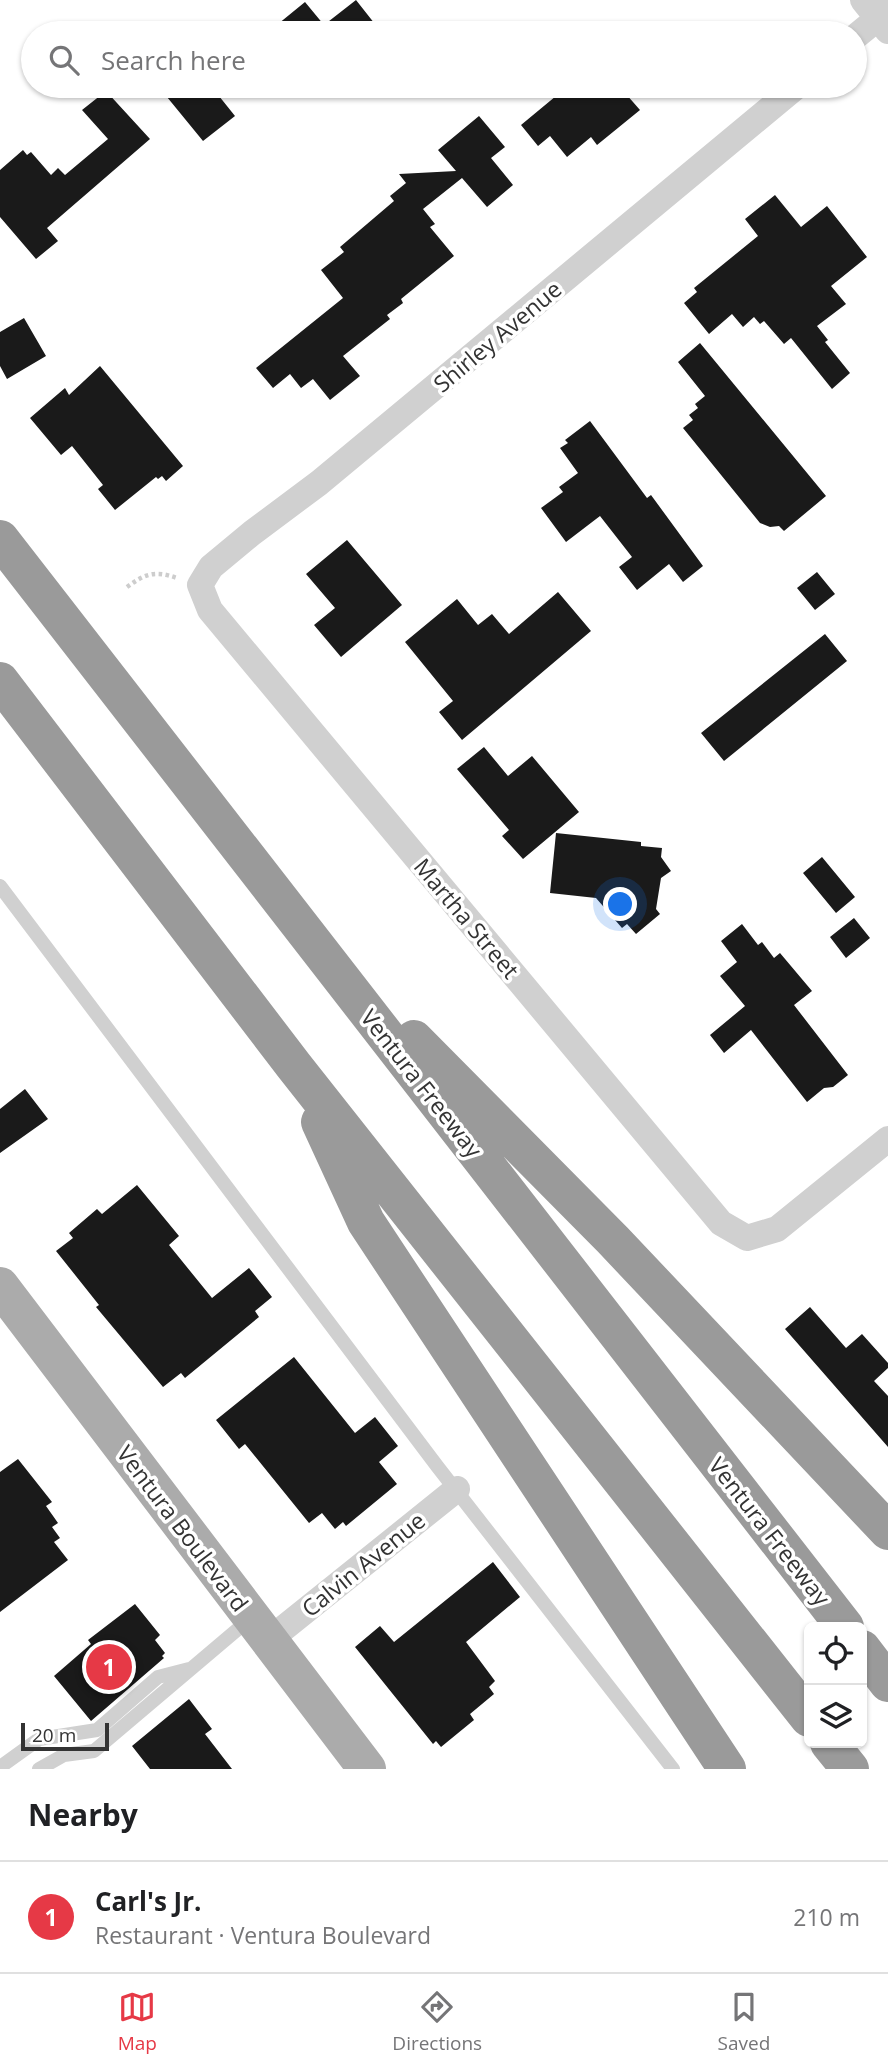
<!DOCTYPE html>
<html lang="en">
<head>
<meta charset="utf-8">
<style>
	body { margin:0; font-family:"Open Sans",sans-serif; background:#f6f6f6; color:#202124 }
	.controls { position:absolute; right:21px; bottom:21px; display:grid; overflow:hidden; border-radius:10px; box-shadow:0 2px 5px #0004 }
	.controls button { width:63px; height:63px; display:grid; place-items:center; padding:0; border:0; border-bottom:2px solid #e0e0e0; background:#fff; color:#202124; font:35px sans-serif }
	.scale { position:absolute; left:21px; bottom:18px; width:88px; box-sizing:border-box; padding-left:7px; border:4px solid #333; border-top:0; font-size:19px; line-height:24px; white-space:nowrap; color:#333; -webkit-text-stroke:5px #fff; paint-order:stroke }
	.you { position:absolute; left:621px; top:905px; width:24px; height:24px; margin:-18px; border:5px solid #fff; border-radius:50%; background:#1a73e8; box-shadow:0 0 0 10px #1a73e833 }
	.badge { display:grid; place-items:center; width:46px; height:46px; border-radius:50%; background:#e63946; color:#fff; font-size:23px; font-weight:700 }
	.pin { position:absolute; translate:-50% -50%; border:4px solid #fff; box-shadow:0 2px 7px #0006 }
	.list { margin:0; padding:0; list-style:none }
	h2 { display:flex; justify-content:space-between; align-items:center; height:91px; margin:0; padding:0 28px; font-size:30px }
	h2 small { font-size:23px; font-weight:400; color:#757577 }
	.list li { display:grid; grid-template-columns:46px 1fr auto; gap:21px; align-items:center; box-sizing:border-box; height:112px; padding:0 28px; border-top:2px solid #e0e0e0 }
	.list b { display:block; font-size:26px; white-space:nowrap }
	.list p { margin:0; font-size:23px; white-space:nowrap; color:#757577 }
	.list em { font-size:23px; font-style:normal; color:#757577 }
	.icon { flex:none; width:38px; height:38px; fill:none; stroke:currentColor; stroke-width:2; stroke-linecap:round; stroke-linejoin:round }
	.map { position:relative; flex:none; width:888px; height:1769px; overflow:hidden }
	.search { position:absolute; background:#fff; box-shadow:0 2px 5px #0004; left:21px; right:21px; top:21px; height:77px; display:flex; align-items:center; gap:18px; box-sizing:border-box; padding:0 24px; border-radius:38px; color:#757577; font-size:26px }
	.sheet { height:203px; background:#fff }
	nav { display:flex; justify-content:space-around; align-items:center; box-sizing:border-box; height:98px; border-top:2px solid #e0e0e0; background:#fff; font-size:19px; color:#757577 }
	nav a { display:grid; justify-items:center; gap:4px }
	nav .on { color:#e63946 }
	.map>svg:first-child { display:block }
	.building { fill:#1a1a1a }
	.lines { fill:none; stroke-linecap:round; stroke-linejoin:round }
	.path { stroke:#cdcdcd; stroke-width:4.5; stroke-dasharray:3.5 3.5; stroke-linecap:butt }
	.service { stroke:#d0d0d0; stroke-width:14 }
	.minor { stroke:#d0d0d0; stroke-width:26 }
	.primary { stroke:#ababab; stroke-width:38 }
	.motorway { stroke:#9a9a9a; stroke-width:38 }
	.labels { text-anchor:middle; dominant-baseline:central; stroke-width:7; stroke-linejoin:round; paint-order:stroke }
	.street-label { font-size:23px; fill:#333; stroke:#fff }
</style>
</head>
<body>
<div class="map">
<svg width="888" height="1769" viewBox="0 0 888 1769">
	<rect width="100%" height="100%" fill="#fff"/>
	<path class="building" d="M 356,0 L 382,33 L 267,33 L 305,2 L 324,25 Z
		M 158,86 L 211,86 L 235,116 L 203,141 Z
		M 548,86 L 619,86 L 640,110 L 597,145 L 591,137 L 567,157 L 550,136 L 538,146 L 521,125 L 556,96 Z
		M 106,91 L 150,139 L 47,228 L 58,241 L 36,259 L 0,217 L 0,170 L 23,150 L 27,155 L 31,152 L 51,175 L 58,168 L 65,175 L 108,139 L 82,110 Z
		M 479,116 L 505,147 L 491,158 L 513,185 L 487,207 L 462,178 L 423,209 L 435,224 L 430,227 L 454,256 L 401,299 L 403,303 L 387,315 L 390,319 L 343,356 L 360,376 L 330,400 L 313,379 L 301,388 L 290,374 L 273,388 L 256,368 L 343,298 L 321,270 L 344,252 L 340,247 L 394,201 L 390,196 L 406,183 L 399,174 L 456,171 L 438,150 Z
		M 775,195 L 801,227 L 827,206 L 867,257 L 831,286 L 846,304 L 817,326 L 828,340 L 825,342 L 850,373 L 832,389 L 791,338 L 784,344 L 764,321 L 760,324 L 754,317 L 743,327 L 732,314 L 709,334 L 684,303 L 697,292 L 694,288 L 758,236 L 745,219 Z
		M 24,318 L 46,356 L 7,379 L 0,366 L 0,332 Z
		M 700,343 L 826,496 L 784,531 L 779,526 L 770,527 L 760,523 L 683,428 L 693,420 L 689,415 L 698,408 L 695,404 L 705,396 L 678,362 Z
		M 100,366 L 183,466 L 166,481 L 162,476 L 158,479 L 156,477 L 115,510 L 98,489 L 103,485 L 72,446 L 61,455 L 30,418 L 65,388 L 69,395 Z
		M 590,421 L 647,498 L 651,495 L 703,566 L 683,582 L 669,564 L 637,590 L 619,567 L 632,557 L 600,516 L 566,542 L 541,508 L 563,492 L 559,487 L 578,473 L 560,448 L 568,443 L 565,440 Z
		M 347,540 L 402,605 L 341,657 L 314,625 L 335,608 L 306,574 Z
		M 817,572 L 835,594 L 815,610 L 797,588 Z
		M 558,592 L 591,631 L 462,740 L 439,712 L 453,701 L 405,642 L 457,599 L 478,625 L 492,614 L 509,634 Z
		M 825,634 L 847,661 L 724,761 L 701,733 Z
		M 484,747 L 508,776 L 532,756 L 579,812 L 523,859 L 502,836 L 509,830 L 457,769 Z
		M 556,833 L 641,842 L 641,846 L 662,848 L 661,857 L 671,871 L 661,878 L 656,909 L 660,914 L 636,934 L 627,924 L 622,928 L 596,898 L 550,893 Z
		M 822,857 L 855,897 L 836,913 L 803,873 Z
		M 854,918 L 870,938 L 846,958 L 830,937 Z
		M 742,924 L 758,945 L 762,942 L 774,958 L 780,953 L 812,991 L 794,1005 L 848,1075 L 833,1087 L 824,1088 L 807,1102 L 751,1030 L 724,1053 L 710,1035 L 745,1006 L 720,976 L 737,962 L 721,941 Z
		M 25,1089 L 48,1119 L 0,1153 L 0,1109 Z
		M 137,1185 L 179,1236 L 169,1245 L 212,1298 L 249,1268 L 272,1297 L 255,1311 L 259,1317 L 185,1378 L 181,1373 L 163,1387 L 96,1307 L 99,1305 L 56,1251 L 73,1238 L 69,1233 L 97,1209 L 102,1214 Z
		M 810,1307 L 846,1348 L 862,1334 L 888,1363 L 888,1368 L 874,1381 L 888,1396 L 888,1447 L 785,1329 Z
		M 294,1357 L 355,1433 L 375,1417 L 398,1446 L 379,1462 L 397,1484 L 346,1526 L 343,1522 L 335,1529 L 322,1513 L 309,1523 L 245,1444 L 239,1449 L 216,1420 Z
		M 18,1459 L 52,1502 L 46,1506 L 58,1523 L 52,1527 L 60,1538 L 54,1542 L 68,1560 L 0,1612 L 0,1472 Z
		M 493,1562 L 520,1597 L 466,1642 L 495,1681 L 489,1687 L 494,1694 L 470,1714 L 474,1720 L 441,1747 L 436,1741 L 433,1744 L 355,1647 L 380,1626 L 394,1642 Z
		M 135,1604 L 160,1635 L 155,1640 L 165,1653 L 162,1656 L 164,1658 L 91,1721 L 54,1676 L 91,1644 L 88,1640 Z
		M 189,1699 L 212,1729 L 205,1734 L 232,1769 L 150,1769 L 132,1746 Z"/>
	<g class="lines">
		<path class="path" d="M 127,587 C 145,574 154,570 177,578"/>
		<path class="service" d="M 0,886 L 437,1466 L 673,1769
			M 0,1767 L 39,1739 L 97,1730 L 158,1677 L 189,1669
			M 39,1769 L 64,1755 L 94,1751 L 251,1618"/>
		<path class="minor" d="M 863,0 L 888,31
			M 855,37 L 888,10
			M 797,86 L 319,483 L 252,533 L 211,567 L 200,585 L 210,610 L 721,1223 L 747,1238 L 777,1229 L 888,1139
			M 269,1640 L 457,1489"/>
		<path class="primary" d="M 0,1286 L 367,1769"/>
		<path class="motorway" d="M 0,539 L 845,1627
			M 0,681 L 294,1066 L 809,1718
			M 414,1039 L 613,1240 L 888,1531
			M 320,1122 L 366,1222 L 727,1769
			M 862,1649 L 888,1683
			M 829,1743 L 850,1769"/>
	</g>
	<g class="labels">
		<g class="street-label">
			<text transform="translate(497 336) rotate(-40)">Shirley Avenue</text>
			<text transform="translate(467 918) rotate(50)">Martha Street</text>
			<text transform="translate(422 1083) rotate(52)">Ventura Freeway</text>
			<text transform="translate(183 1528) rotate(53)">Ventura Boulevard</text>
			<text transform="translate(770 1531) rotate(52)">Ventura Freeway</text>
			<text transform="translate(363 1564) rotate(-39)">Calvin Avenue</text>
		</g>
	</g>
</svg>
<div class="controls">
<button><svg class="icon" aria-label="locate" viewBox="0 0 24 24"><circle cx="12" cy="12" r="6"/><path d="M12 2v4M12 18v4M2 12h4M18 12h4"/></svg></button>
<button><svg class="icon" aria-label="layers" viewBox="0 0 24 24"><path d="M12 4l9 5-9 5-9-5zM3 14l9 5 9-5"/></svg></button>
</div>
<div class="scale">20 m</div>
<div class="you"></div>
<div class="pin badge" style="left:109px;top:1667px">1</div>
<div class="search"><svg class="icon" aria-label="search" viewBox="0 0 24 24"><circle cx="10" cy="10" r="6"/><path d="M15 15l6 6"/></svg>Search here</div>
</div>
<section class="sheet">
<h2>Nearby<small></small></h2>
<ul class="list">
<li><span class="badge">1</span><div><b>Carl's Jr.</b><p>Restaurant · Ventura Boulevard</p></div><em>210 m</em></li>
</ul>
</section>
<nav>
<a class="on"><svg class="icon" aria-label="map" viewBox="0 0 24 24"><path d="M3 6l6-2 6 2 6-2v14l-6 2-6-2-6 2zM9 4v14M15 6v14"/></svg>Map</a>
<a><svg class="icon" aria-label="directions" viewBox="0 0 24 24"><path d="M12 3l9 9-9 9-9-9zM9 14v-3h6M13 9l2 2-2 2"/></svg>Directions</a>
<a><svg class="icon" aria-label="saved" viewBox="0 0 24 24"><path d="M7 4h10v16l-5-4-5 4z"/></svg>Saved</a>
</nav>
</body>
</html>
